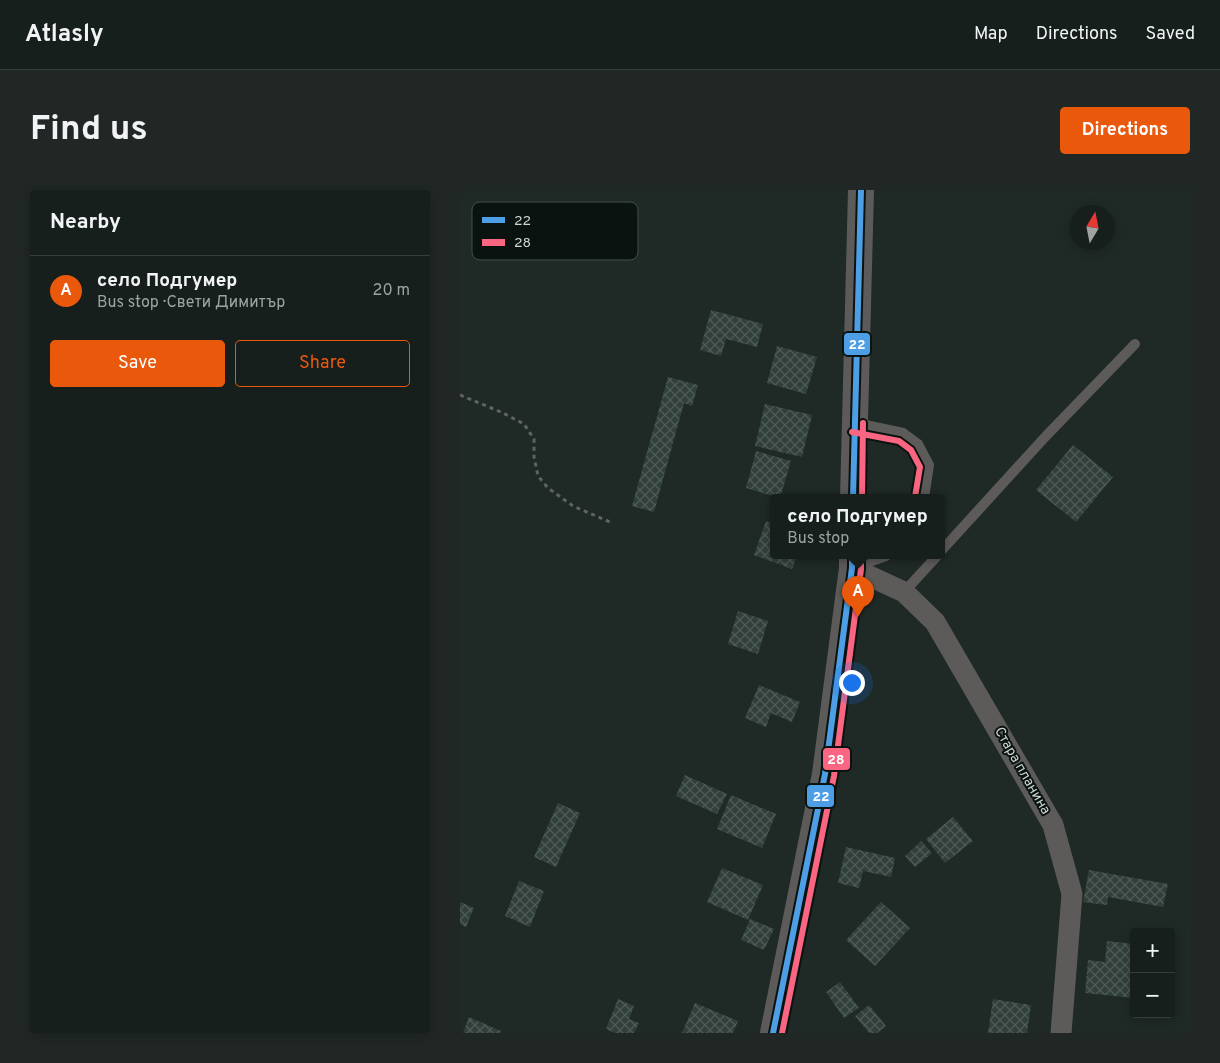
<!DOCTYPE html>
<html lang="en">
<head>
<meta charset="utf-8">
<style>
	body { margin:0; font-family:Overpass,sans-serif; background:#202725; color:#f1f3f6 }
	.controls { position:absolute; right:15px; bottom:15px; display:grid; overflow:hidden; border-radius:5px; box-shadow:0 2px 12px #0003 }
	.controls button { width:45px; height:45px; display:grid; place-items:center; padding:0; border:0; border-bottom:1px solid #363d3b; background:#171f1c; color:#f1f3f6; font:25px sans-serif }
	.compass { position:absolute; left:610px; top:15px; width:45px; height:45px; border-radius:50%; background:#171f1c; box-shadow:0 2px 12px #0003; rotate:10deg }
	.you { position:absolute; left:391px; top:492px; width:18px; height:18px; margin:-12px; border:4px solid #fff; border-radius:50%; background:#1a73e8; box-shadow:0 0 0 8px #1a73e833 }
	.badge { display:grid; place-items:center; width:32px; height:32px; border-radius:50%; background:#ea580c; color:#fff; font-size:16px; font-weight:700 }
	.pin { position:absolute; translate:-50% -41px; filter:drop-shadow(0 1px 2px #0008) }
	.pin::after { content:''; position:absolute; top:26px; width:18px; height:15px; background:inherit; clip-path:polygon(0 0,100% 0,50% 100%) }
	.popup { position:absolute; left:310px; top:304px; width:175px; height:65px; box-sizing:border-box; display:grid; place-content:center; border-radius:5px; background:#171f1c; filter:drop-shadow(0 1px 4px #0005); font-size:16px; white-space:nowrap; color:#9ea2a3 }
	.popup b { font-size:19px; color:#f1f3f6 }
	.popup::after { content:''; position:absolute; left:50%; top:100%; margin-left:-10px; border:10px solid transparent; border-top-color:#171f1c }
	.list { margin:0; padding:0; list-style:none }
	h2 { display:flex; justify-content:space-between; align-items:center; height:65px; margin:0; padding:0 20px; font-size:21px }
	h2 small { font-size:16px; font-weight:400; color:#9ea2a3 }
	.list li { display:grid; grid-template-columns:32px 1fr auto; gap:15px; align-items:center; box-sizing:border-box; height:70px; padding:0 20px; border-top:1px solid #363d3b }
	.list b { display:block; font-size:19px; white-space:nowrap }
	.list p { margin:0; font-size:16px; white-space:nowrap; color:#9ea2a3 }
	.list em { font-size:16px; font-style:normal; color:#9ea2a3 }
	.actions { display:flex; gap:10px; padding:15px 20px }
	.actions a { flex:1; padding:11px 0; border:1px solid #ea580c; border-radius:5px; text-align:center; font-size:18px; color:#ea580c }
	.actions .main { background:#ea580c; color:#fff }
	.map { position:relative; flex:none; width:730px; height:843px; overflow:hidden; border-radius:5px }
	header { display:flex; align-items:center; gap:30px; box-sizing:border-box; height:70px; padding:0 25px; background:#171f1c; border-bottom:1px solid #363d3b }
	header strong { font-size:24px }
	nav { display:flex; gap:28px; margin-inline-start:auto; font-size:18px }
	.intro { display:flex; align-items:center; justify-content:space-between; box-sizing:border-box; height:120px; padding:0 30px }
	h1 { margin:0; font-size:35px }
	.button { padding:12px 22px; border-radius:5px; background:#ea580c; color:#fff; font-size:18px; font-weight:700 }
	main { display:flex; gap:30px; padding:0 30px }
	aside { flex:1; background:#171f1c; border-radius:5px; box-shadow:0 2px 12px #0003 }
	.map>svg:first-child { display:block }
	.building { fill:url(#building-cross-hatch) }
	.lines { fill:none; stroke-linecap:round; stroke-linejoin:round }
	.path { stroke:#616362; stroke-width:3; stroke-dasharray:4 4; stroke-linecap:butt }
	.service { stroke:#5c5b5a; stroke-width:10 }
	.minor { stroke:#5c5b5a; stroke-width:21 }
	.tertiary { stroke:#5c5b5a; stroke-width:26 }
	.bus-1-casing { stroke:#0b1310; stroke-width:10 }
	.bus-2-casing { stroke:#0b1310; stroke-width:10 }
	.bus-1 { stroke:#4d9ee5; stroke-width:6 }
	.bus-2 { stroke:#fa6682; stroke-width:6 }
	.labels { text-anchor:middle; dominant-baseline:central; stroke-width:4; stroke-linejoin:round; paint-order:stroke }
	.street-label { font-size:14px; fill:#ccd7d3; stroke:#0b1310 }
	.key { fill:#0b1310; stroke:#454e4a; stroke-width:1 }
	.key-label { font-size:14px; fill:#ccd7d3 }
	.line-badge { stroke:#0b1310; stroke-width:2 }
	.badge-label { font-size:14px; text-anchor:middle; font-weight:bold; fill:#fff }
</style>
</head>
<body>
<header>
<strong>Atlasly</strong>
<nav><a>Map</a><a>Directions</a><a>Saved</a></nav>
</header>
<div class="intro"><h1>Find us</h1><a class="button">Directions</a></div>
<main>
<aside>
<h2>Nearby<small></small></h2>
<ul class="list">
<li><span class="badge">A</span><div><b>село Подгумер</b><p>Bus stop · Свети Димитър</p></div><em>20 m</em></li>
</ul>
<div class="actions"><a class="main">Save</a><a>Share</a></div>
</aside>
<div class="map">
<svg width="730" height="843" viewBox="0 0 730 843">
	<defs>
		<pattern id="building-cross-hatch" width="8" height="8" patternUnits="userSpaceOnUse" patternTransform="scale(1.25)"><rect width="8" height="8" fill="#32403c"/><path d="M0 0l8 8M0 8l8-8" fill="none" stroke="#4e5b57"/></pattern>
	</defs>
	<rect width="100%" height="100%" fill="#1f2926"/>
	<path class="building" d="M 251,120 L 303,134 L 297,157 L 266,149 L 261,166 L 240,160 Z
		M 317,156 L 357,167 L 346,204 L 307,193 Z
		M 208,187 L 238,195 L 232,216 L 224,213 L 194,322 L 172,316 Z
		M 305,214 L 352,225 L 342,267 L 295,256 Z
		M 613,255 L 653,287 L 616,332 L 576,300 Z
		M 296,261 L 331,271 L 320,308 L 286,298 Z
		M 306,331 L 314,334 L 314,366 L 337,366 L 332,379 L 294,365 Z
		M 278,421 L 308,431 L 298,464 L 268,454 Z
		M 299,495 L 340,512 L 332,532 L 311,523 L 306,537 L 285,528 Z
		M 225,585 L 267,604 L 257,624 L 216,606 Z
		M 271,605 L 316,624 L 302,658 L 257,639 Z
		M 98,613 L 120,623 L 96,677 L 74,667 Z
		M 493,627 L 513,651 L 485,673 L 466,649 Z
		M 461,651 L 472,663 L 455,677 L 445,666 Z
		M 386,657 L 435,668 L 431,687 L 403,681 L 399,698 L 378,693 Z
		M 262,678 L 303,695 L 288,730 L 247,712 Z
		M 629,680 L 708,694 L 703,717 L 648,707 L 647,715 L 623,712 Z
		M 59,691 L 84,701 L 70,737 L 45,726 Z
		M 0,712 L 14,718 L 6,737 L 0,734 Z
		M 421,712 L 450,738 L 415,776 L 386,750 Z
		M 290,729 L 314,739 L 304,760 L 281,750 Z
		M 647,751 L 674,754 L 674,808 L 625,803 L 628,770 L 645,772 Z
		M 380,792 L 399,818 L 384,828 L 366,802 Z
		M 158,809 L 174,816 L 169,829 L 179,833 L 174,843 L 155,843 L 146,839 Z
		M 533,809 L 571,815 L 567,843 L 528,843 Z
		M 235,813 L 278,831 L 273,843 L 222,843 Z
		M 409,815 L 426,836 L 417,843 L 409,843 L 395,826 Z
		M 9,827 L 41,841 L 40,843 L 3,843 Z"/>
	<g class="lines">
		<path class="path" d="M 0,205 L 41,222 L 64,234 L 74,249 L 74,267 L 78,286 L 88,298 L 113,316 L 150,332"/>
		<path class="service" d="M 396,233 L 443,243 L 458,254 L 469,275 L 464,308
			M 482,360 L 586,246 L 675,154
			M 395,377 L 426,366
			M 444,402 L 477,366"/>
		<path class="minor" d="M 392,378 L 444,402 L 475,432 L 593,635 L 612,704 L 601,843"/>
		<path class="tertiary" d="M 393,308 L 401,0
			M 313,843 L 365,584 L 392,378 L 392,366"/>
		<g class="bus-1-casing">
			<path id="bus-1" d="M 393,308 L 401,0
				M 313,843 L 365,584 L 392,378 L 392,366"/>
		</g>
		<g class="bus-2-casing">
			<path id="bus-2" d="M 392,242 L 439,251 L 451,260 L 460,277 L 455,307
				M 402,308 L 403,233
				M 322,843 L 374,586 L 401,379 L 401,366"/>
		</g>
		<use href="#bus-1" class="bus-1"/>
		<use href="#bus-2" class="bus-2"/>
	</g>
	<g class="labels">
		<g class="street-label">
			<text transform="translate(562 581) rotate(60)">Стара планина</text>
		</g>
	</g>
	<rect x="12" y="12" width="166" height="58" rx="8" class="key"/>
	<rect x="22" y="27" width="23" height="6" fill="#4d9ee5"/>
	<rect x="22" y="49" width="23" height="7" fill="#fa6682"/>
	<g class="key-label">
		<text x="54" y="35">22</text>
		<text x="54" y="57">28</text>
	</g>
	<g class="line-badge">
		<rect x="383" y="142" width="28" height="24" rx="5" fill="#4d9ee5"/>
		<rect x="362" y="557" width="29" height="24" rx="5" fill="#fa6682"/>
		<rect x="346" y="594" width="29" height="24" rx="5" fill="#4d9ee5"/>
	</g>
	<g class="badge-label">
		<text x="397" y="159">22</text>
		<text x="376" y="574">28</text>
		<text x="361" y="611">22</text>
	</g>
</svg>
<div class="controls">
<button>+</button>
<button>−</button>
</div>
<svg class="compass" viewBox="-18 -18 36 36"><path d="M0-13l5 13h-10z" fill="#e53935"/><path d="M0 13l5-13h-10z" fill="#9ea2a3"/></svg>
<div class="you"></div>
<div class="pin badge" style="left:398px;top:427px">A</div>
<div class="popup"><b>село Подгумер</b>Bus stop</div>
</div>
</main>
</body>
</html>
